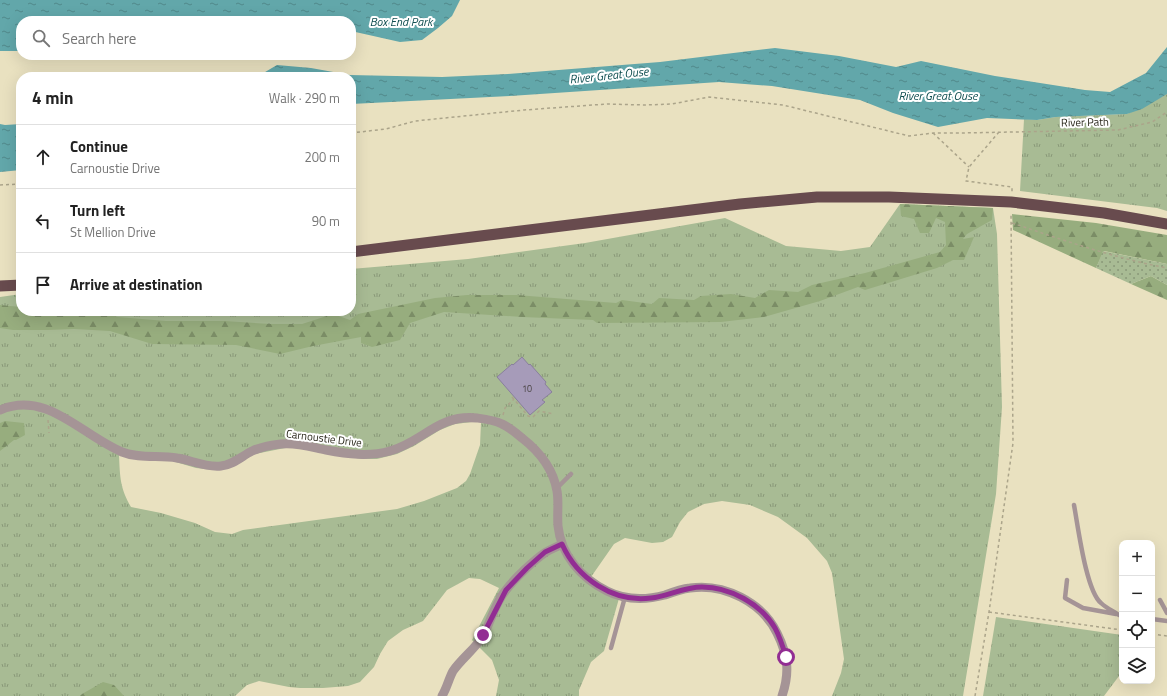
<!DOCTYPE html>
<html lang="en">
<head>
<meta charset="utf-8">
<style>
	body { margin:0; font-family:"Titillium Web",sans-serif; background:#f2f2f2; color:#222 }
	.controls { position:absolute; right:12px; bottom:12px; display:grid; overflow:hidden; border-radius:8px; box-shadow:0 4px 16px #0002 }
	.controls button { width:36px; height:36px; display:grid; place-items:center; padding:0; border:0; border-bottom:1px solid #e0e0e0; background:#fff; color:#222; font:20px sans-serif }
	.stop { position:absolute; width:12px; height:12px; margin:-9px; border:3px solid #922d93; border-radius:50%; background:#fff }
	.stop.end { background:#922d93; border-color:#fff; box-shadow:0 1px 4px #0008 }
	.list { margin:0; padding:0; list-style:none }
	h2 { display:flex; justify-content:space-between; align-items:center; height:52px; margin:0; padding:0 16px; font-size:17px }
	h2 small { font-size:13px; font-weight:400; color:#767676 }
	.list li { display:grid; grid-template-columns:26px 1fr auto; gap:12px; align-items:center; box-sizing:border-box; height:64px; padding:0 16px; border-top:1px solid #e0e0e0 }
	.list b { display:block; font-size:15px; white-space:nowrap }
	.list p { margin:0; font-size:13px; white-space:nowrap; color:#767676 }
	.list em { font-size:13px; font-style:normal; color:#767676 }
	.icon { flex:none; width:22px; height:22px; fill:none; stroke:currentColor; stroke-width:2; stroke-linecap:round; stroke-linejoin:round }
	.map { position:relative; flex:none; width:1167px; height:696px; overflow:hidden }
	.search { position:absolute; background:#fff; box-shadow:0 4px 16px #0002; left:16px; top:16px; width:340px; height:44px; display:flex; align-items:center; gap:10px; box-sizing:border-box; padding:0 14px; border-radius:16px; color:#767676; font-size:15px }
	.panel { position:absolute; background:#fff; box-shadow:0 4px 16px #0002; left:16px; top:72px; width:340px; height:244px; border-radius:16px }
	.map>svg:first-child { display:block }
	.grass { fill:url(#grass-tufts); fill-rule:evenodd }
	.forest { fill:url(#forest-firs) }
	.park { fill:url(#park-dots) }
	.water { fill:url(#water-ripples) }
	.building { fill:#a69bb9; stroke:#897f9c }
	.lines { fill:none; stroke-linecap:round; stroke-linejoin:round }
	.path { stroke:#aba48a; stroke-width:1.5; stroke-dasharray:3 3; stroke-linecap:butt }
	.service { stroke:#a59496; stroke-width:4.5 }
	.minor { stroke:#a59496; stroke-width:9 }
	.trunk { stroke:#684b4e; stroke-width:11 }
	.route { stroke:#922d93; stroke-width:5 }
	.labels { text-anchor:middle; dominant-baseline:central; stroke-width:4; stroke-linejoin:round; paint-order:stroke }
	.number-label { font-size:9px; fill:#484342 }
	.street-label { font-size:11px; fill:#29261a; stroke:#fff }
	.water-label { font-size:12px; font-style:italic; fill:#0f4e50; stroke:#fff }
</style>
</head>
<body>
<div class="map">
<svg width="1167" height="696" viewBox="0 0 1167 696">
	<defs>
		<pattern id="grass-tufts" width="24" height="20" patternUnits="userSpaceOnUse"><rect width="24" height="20" fill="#a8bb94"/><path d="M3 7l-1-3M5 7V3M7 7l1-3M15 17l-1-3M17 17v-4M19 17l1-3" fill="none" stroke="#899878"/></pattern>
		<pattern id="forest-firs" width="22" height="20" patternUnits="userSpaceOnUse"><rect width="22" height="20" fill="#97ad7e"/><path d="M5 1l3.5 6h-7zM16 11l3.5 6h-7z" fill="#7b8d66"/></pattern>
		<pattern id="park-dots" width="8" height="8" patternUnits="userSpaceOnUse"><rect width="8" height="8" fill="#a8bb94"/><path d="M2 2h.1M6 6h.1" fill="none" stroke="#899878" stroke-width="1.8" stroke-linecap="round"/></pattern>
		<pattern id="water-ripples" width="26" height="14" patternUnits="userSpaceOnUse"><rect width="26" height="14" fill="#62a7aa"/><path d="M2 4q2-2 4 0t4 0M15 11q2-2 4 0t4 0" fill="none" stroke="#51888a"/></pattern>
	</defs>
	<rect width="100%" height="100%" fill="#e9e1c0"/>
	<path class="grass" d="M 1167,94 L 1167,211 L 1157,208 L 1020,191 L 1024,119 L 1037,120 L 1056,117 L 1127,114 Z
		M 900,204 L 993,208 L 997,234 L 1002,407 L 996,494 L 963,696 L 832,696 L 841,673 L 844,659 L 832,573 L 827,561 L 807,538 L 778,517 L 750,505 L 722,501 L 704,504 L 688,512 L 680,522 L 672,537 L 663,542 L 652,543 L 625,538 L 614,544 L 591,577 L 620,595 L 604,651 L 591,662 L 579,690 L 579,696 L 496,696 L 499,680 L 492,660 L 472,640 L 499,588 L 480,579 L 469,578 L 447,590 L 423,621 L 403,630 L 388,641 L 380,654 L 374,667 L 360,682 L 348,686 L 323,688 L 300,688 L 289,687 L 259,681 L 247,685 L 235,696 L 0,696 L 0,297 L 21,294 L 21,311 L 351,311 L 351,269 L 468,259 L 585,243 L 725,218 L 786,246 L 841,251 L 870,247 ZM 472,422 L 481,422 L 480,445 L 470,474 L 466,481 L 457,488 L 424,501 L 397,509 L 243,530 L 232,534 L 215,532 L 195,523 L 161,513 L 131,507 C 120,488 120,477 119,455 L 172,461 L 196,468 L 215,470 L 255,454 L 290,447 L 362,459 L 377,459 L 397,454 L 414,446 L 440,430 L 455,424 Z
		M 996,617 L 1122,635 L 1122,672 L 1104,696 L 983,696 Z"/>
	<path class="forest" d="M 900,204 L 993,208 L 992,220 L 967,234 L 963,239 L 974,237 L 964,260 L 953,260 L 937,268 L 865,290 L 858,287 L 820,301 L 764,317 L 721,322 L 597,323 L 593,320 L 522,317 L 444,312 L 410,323 L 400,340 L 372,347 L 361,343 L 361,337 L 313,346 L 280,354 L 236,345 L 152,344 L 110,331 L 74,329 L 48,330 L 13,330 L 0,328 L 0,305 L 21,307 L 21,311 L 96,311 L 118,317 L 166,321 L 224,321 L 270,324 L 302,324 L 333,314 L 350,320 L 358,314 L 435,298 L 467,295 L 517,295 L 616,303 L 622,300 L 652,304 L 659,298 L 694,300 L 701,296 L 731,294 L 755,298 L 769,290 L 798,292 L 812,285 L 865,273 L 940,252 L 946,245 L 945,222 L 936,218 L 929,233 L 920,233 L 914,219 L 901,216 Z
		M 1012,214 L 1096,223 L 1167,235 L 1167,264 L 1104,251 L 1096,268 L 1013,230 Z
		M 1151,276 L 1167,285 L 1167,300 L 1131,284 Z
		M 5,421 L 24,423 L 25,435 L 16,440 L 14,440 L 0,451 L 0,423 Z
		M 103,682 L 114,685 L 124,696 L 80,696 L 82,694 Z"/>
	<path class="park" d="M 1103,251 L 1167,264 L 1167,285 L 1151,276 L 1131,284 L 1096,268 Z"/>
	<path class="water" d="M 0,0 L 460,0 L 452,16 L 438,28 L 422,40 L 400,42 L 351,31 L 351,21 L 21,21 L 21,51 L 0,51 Z
		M 1167,47 L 1167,94 L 1142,109 L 1127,114 L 1056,117 L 1037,120 L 987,118 L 938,127 L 893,113 L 860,100 L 772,86 L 719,82 L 510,96 L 351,104 L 351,77 L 253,77 L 260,75 L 277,65 L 311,68 L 350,75 L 442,77 L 508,74 L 660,62 L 775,48 L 839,56 L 896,67 L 921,61 L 995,76 L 1085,90 L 1110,92 L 1146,73 Z
		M 0,124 L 5,125 L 21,124 L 21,170 L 0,172 Z"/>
	<path class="building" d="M 522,357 L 529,365 L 530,364 L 546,382 L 545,384 L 552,392 L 542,400 L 545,402 L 530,415 L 497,377 L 512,364 L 513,365 Z"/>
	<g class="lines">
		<path class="path" d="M 999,132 L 969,167 L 966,181 L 1012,187 L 1012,193
			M 351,133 L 386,129 L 415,121 L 524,110 L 607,104 L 645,105 L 672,104 L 709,97 L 783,105 L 909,136 L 933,133 L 961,133 L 1118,130 L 1152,122 L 1167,112
			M 933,133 L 969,167
			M 0,185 L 21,184
			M 1012,223 C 1063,240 1114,258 1167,268
			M 512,397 L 528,416 L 533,417 L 539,411 L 554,414
			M 503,415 L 505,408 L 514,399
			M 48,420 L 49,433
			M 989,612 L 1122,630
			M 1152,634 L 1167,636
			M 975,696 L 989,612 L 1013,443 L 1011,213"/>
		<path class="service" d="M 557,488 L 571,474
			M 1074,505 C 1078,526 1086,591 1101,603 C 1106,608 1113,611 1119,615
			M 1067,580 L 1065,598 L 1083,608 L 1116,614
			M 1160,600 L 1167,613
			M 1152,619 L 1167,621
			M 611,648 L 625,597"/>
		<path class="minor" d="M 0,410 C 47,390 81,435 122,452 C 139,459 159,455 177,458 C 191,460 206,468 221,466 C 233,465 242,456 252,451 C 261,447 272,445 281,444 C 296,442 311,447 326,450 C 347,454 369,457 390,451 C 423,442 438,414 477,418 C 485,419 494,420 502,424 C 509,427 516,433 522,438 C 540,452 553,468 557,491 C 559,502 557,514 558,526 C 561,555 581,578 607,591 C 625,600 646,600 665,595 C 673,592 681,589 690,588 C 724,583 762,602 777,633 C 788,655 790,673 782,696
			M 442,696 C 447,688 449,678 453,671 C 462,658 475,649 483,636 C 491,621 495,603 506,590 C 514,579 534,560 546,552 C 551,549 557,547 562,544"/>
		<path class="trunk" d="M 351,252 L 740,204 L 817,197 L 889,197 L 1011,202 L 1104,213 L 1167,224
			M 0,286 L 21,285"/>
	</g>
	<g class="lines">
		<path class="route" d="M 483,635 L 506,590 L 527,568 L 545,552 L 562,544 C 577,578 613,603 651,598 C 668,596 684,587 702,587 C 730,587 761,604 775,628 C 780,637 783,647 786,657"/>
	</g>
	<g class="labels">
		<g class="number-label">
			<text x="527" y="388">10</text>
		</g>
		<g class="street-label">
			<text transform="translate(1085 122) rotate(-1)">River Path</text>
			<text transform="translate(324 438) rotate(7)">Carnoustie Drive</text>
		</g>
		<g class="water-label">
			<text x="401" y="21">Box End Park</text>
			<text transform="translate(609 75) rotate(-6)">River Great Ouse</text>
			<text x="938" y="95">River Great Ouse</text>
		</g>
	</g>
</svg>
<div class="controls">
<button>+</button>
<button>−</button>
<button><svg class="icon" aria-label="locate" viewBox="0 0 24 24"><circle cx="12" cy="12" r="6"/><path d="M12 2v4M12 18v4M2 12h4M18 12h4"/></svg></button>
<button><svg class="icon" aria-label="layers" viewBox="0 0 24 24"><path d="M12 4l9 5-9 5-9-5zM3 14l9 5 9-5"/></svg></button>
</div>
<div class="stop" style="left:786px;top:657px"></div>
<div class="stop end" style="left:483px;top:635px"></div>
<div class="search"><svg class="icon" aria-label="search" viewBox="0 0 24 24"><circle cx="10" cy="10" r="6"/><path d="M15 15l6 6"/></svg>Search here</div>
<section class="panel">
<h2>4 min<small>Walk · 290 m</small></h2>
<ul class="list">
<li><svg class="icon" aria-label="ahead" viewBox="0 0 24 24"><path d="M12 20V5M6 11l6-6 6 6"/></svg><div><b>Continue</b><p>Carnoustie Drive</p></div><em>200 m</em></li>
<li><svg class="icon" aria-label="left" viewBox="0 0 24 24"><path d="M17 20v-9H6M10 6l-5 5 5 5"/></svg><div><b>Turn left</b><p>St Mellion Drive</p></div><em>90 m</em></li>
<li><svg class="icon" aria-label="arrive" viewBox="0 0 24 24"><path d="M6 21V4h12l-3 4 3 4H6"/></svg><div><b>Arrive at destination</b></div></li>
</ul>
</section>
</div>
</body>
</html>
